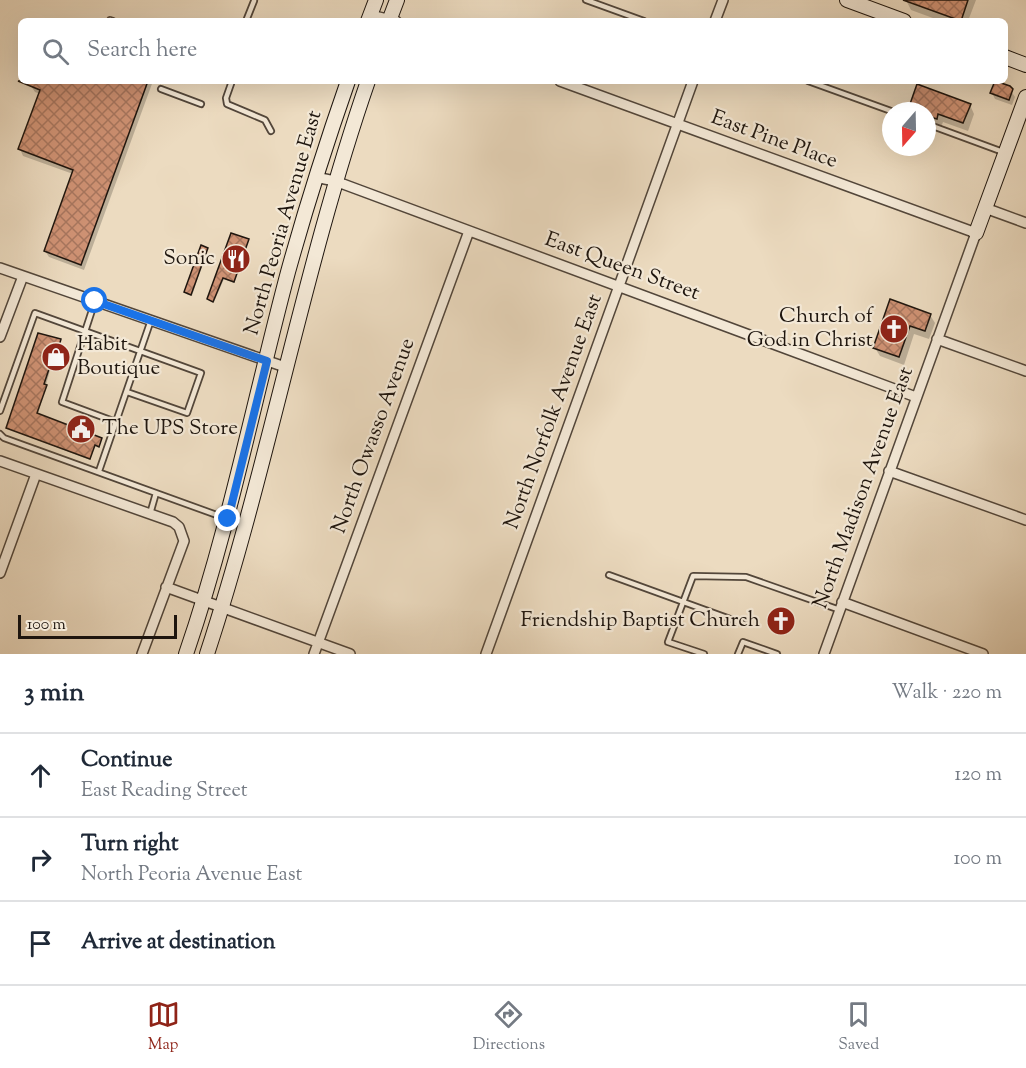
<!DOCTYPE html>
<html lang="en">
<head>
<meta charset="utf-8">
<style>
	body { margin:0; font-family:"Sorts Mill Goudy",serif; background:#f6f6f7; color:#1f2937 }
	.compass { position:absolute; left:882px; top:102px; width:54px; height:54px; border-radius:50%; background:#fff; box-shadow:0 6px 24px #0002; rotate:200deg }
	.scale { position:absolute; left:18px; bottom:15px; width:159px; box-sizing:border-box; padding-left:6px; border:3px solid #1e150e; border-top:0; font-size:16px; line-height:21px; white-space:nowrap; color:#1e150e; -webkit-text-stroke:4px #f3e8d6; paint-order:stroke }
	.stop { position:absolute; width:18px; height:18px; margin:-14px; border:4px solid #1a73e8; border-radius:50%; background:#fff }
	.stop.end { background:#1a73e8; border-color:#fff; box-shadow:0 2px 6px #0008 }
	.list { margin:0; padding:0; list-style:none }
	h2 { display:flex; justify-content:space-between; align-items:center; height:78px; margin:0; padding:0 24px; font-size:26px }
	h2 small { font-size:20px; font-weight:400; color:#747a83 }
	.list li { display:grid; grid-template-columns:39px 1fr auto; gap:18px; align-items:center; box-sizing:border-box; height:84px; padding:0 24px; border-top:2px solid #e0e1e3 }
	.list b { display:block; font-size:22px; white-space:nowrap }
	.list p { margin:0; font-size:20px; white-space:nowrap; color:#747a83 }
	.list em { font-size:20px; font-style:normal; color:#747a83 }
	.icon { flex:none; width:33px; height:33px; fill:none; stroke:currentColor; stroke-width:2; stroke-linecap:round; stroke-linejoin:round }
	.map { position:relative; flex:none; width:1026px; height:654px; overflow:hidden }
	.search { position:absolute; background:#fff; box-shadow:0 6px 24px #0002; left:18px; right:18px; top:18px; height:66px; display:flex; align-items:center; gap:15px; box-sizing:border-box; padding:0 21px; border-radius:9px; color:#747a83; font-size:22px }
	.sheet { height:330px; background:#fff }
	nav { display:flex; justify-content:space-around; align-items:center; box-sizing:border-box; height:84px; border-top:2px solid #e0e1e3; background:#fff; font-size:16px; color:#747a83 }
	nav a { display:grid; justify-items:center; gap:3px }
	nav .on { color:#8f2418 }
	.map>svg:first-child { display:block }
	.shadow { fill:#0003 }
	.building { fill:url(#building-cross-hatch); stroke:#1e150e; stroke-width:1.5 }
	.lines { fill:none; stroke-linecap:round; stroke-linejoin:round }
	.lane-casing { stroke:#52463a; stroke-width:8 }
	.street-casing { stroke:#52463a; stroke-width:12 }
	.secondary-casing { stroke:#1e150e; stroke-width:16 }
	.lane { stroke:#f3e8d6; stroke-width:4.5 }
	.street { stroke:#f3e8d6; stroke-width:9 }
	.secondary { stroke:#f3e8d6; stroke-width:14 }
	.route { stroke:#1a73e8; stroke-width:8 }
	.labels { text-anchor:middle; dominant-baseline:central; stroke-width:4.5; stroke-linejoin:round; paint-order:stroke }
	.street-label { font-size:21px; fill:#1e150e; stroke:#f3e8d6 }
	.poi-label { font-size:21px; fill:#1e150e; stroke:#f3e8d6; text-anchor:end }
</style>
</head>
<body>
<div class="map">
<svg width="1026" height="654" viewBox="0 0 1026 654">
	<defs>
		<pattern id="building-cross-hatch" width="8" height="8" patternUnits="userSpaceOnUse" patternTransform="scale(1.5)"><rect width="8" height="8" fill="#cf9274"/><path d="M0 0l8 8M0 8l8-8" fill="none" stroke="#a7765e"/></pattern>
	</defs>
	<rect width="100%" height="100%" fill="#ecdbc0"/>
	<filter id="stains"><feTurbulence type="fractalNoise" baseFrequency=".00333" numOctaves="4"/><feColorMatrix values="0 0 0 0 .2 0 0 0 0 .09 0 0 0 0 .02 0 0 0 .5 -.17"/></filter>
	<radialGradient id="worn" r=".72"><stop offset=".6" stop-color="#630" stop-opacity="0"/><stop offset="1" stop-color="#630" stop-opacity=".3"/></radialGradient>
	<path class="shadow" d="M 906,0 L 976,0 L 968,21 L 941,21 L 911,10 Z
		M 33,81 L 153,81 L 84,270 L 49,257 L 45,251 L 73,174 L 23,156 L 20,149 L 40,94 L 35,92 L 31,86 Z
		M 1011,91 L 1015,97 L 1012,105 L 995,99 L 992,93 Z
		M 911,104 L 970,105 L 974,114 L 968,131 L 943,122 L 941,127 L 933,124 L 927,116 L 927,111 L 915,111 Z
		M 248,241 L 234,283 L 224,279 L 214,302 L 209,300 Z
		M 207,249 L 192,296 L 186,294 L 186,292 Z
		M 891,301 L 930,315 L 935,323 L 929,339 L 914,334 L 904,365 L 880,356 L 875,348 Z
		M 60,340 L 55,364 L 52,363 L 38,414 L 101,439 L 99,447 L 95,445 L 90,460 L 7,428 Z"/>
	<path class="building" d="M 903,0 L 968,0 L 961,21 Z
		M 18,81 L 148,81 L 81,265 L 44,251 L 73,170 L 18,149 L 40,90 Z
		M 995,81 L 1010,86 L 1013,89 L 1009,100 L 990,93 Z
		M 917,84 L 971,104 L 963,123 L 938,114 L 937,119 L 927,116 L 927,110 L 910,104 Z
		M 231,233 L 249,239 L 234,282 L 223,278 L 213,302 L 207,299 Z
		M 201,245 L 208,248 L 191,295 L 184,292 Z
		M 890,299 L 931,314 L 925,331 L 910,326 L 899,357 L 873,348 Z
		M 38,333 L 61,339 L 54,364 L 51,363 L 44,384 L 47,385 L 37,413 L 102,438 L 99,447 L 95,445 L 90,459 L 6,428 Z"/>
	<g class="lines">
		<g class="lane-casing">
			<path id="lane" d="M 586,0 L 644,21
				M 110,20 L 113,21
				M 246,21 L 254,1
				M 232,81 L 226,98 L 227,104 L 265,120 L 271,131
				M 808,81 L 891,111
				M 161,89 L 201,104
				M 927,124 L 1003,152
				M 95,301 L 62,402 L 116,422
				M 0,411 L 35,313 L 201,373 L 187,413 L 127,392
				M 0,434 L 4,438 L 225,518
				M 99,471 L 151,320
				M 150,514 L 156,493
				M 609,575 L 744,624
				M 704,654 L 668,642 L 693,576 L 746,577 L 840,610
				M 738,654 L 743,642 L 777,654"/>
		</g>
		<g class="street-casing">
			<path id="street" d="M 370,15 L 396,21
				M 715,21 L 723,0
				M 560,81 L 976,233 L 824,654
				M 315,177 L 335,181 L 916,397
				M 985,208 L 1026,223
				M 0,268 L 285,367
				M 0,337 L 23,276
				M 937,339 L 1026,371
				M 0,461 L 173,522 L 179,527 L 184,541 L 142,654
				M 889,471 L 1026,520
				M 0,573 L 36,474
				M 166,587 L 350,654
				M 842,602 L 983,654
				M 314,654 L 469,231
				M 486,654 L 693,81"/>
		</g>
		<g class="secondary-casing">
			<path id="secondary" d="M 847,0 L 904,21
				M 368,21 L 376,0
				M 389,21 L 397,0
				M 1005,57 L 1026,65
				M 976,233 L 1026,97
				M 186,654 C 229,529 254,400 288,272 C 306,207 326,144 348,81
				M 207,654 C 269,465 303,269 368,81"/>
		</g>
		<use href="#lane" class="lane"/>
		<use href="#street" class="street"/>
		<use href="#secondary" class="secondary"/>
	</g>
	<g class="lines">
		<path class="route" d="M 95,301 L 267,361 L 228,519"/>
	</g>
	<defs>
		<g id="restaurant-disc" transform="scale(1.5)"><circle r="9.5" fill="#8f2418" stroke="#f3e8d6"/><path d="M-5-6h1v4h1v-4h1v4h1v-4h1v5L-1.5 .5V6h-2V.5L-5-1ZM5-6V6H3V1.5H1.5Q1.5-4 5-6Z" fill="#fff"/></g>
		<g id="church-disc" transform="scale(1.5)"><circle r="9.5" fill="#8f2418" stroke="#f3e8d6"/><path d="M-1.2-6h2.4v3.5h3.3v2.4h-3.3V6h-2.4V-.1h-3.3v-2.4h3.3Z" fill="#fff"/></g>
		<g id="shop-disc" transform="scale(1.5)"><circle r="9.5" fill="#8f2418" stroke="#f3e8d6"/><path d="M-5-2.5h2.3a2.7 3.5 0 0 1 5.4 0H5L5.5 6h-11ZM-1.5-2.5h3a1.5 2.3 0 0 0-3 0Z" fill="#fff"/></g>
		<g id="civic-disc" transform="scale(1.5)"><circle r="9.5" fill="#8f2418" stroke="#f3e8d6"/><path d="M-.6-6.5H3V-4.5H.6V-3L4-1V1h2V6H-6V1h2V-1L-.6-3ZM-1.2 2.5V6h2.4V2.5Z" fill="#fff"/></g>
	</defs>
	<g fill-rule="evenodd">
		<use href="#restaurant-disc" x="236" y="259"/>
		<use href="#church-disc" x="894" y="329"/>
		<use href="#shop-disc" x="56" y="357"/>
		<use href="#civic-disc" x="81" y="429"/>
		<use href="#church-disc" x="781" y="621"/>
	</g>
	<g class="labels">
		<g class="street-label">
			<text transform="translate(774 140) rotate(20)">East Pine Place</text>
			<text transform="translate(284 223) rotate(-74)">North Peoria Avenue East</text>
			<text transform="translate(622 267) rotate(20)">East Queen Street</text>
			<text transform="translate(554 412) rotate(-70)">North Norfolk Avenue East</text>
			<text transform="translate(374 436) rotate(-70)">North Owasso Avenue</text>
			<text transform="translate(864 488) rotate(-70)">North Madison Avenue East</text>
		</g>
		<g class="poi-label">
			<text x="215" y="259">Sonic</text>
			<text x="873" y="317">Church of<tspan x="873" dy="24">God in Christ</tspan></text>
			<text x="77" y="345" text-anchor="start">Habit<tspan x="77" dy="24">Boutique</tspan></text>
			<text x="102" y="429" text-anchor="start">The UPS Store</text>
			<text x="760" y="621">Friendship Baptist Church</text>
		</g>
	</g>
	<rect width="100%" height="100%" filter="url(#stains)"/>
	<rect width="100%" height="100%" fill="url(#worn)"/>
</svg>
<svg class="compass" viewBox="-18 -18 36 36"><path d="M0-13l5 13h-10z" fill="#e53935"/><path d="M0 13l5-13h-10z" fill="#747a83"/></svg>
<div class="scale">100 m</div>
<div class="stop" style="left:95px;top:301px"></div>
<div class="stop end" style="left:228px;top:519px"></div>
<div class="search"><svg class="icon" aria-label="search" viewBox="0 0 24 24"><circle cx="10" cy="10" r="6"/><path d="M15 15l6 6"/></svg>Search here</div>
</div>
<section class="sheet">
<h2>3 min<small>Walk · 220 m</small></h2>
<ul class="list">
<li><svg class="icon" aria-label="ahead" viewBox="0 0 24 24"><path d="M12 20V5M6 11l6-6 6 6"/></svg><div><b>Continue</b><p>East Reading Street</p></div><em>120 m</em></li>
<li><svg class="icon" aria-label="right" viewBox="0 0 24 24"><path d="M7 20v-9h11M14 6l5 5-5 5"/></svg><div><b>Turn right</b><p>North Peoria Avenue East</p></div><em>100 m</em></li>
<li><svg class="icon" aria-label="arrive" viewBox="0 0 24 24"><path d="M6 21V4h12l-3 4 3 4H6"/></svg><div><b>Arrive at destination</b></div></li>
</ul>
</section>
<nav>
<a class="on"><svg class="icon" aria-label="map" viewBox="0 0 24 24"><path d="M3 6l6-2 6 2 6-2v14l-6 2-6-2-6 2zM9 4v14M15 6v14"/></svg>Map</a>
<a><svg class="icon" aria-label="directions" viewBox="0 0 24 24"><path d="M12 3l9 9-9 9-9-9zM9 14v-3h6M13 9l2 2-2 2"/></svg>Directions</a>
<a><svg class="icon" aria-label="saved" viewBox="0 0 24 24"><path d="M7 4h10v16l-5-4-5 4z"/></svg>Saved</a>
</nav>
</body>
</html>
